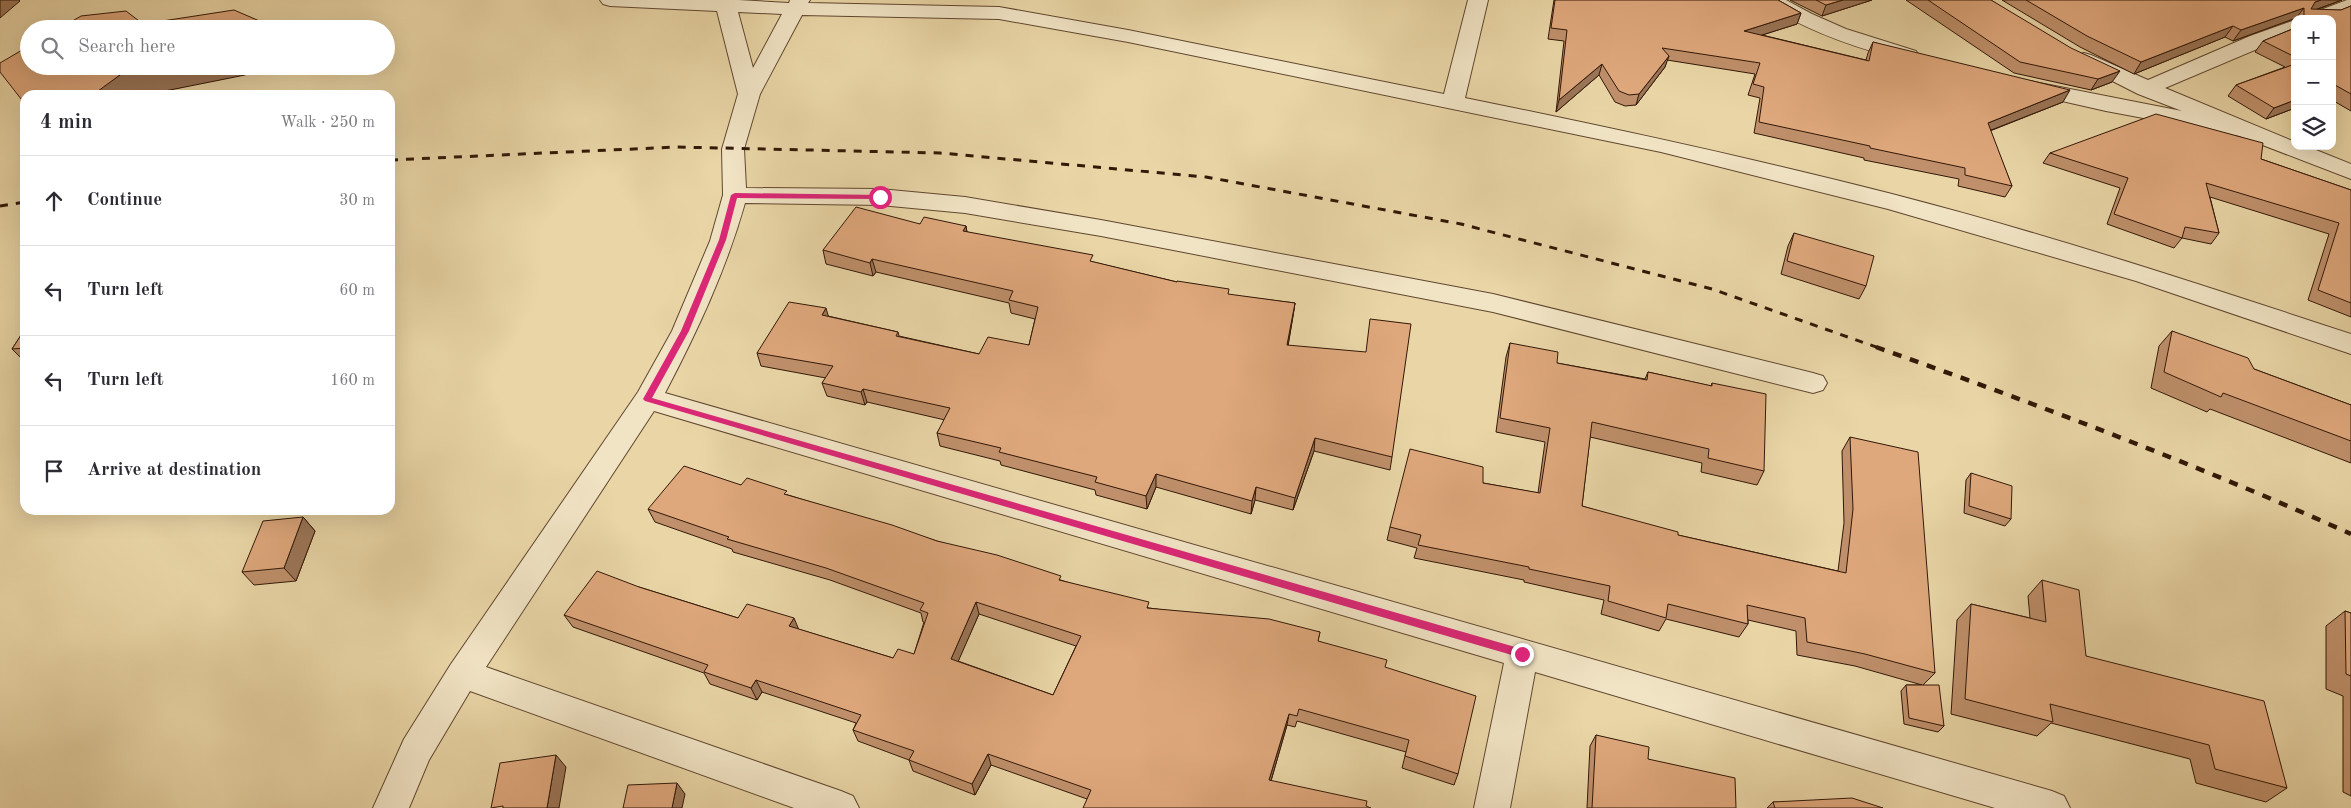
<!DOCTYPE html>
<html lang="en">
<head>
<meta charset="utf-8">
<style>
	body { margin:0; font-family:"Old Standard TT",serif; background:#f7f7f7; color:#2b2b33 }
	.controls { position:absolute; right:15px; top:15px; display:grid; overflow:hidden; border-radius:10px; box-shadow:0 5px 20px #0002 }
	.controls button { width:45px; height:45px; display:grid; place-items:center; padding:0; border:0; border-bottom:1px solid #e1e1e2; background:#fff; color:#2b2b33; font:25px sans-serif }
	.stop { position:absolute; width:15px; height:15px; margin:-11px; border:4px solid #db2777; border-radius:50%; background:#fff }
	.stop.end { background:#db2777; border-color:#fff; box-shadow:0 1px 5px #0008 }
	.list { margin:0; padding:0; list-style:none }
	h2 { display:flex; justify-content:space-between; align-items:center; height:65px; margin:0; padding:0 20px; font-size:21px }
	h2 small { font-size:16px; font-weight:400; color:#7c7c81 }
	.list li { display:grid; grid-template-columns:32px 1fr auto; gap:15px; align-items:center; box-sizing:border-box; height:90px; padding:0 20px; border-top:1px solid #e1e1e2 }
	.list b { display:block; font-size:19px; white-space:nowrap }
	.list em { font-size:16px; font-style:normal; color:#7c7c81 }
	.icon { flex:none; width:28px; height:28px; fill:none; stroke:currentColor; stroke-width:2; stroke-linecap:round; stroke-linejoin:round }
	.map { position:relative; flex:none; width:2351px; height:808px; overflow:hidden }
	.search { position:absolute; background:#fff; box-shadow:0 5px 20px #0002; left:20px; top:20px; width:375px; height:55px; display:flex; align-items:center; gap:12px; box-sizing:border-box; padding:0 18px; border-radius:28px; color:#7c7c81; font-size:19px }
	.panel { position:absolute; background:#fff; box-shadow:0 5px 20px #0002; left:20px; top:90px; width:375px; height:425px; border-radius:15px }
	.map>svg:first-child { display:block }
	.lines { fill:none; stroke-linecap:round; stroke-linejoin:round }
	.minor-casing { stroke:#60472f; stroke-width:2 }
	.minor { fill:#f1e4c5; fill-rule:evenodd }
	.rail-far1 { stroke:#321807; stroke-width:3; stroke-dasharray:8 8; stroke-linecap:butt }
	.rail { stroke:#321807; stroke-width:4.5; stroke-dasharray:9 9; stroke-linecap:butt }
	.wall { fill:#bf906b; stroke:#321807; fill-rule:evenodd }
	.shaded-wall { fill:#9b7557; stroke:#321807 }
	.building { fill:#dea77c; stroke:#321807; fill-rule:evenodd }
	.route { fill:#db2777 }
</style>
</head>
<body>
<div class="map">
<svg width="2351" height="808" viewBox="0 0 2351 808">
	<rect width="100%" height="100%" fill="#e9d5a6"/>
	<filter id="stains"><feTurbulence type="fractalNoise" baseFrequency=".004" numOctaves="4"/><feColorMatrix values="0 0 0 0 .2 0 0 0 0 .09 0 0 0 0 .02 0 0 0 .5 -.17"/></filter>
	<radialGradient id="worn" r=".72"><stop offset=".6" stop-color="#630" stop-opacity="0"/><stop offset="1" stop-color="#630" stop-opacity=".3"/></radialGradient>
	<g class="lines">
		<g class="minor-casing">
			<path id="minor" d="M 600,0 L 738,0 L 789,3 L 790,0 L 810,0 L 808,3 L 999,7 L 1128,30 L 1444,94 L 1468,0 L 1488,0 L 1465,98 C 1608,127 1751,158 1892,194 C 2047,234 2199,284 2351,334 L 2351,354 L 2136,281 L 1888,209 L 1661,152 L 1128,42 L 999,19 L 802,15 L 760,94 L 744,149 L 746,188 L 880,189 L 965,197 L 1101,220 L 1493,294 L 1813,373 L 1823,376 L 1827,383 L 1823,390 L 1813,393 L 1493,312 L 1101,236 L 965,213 L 880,205 L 745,203 C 726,270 697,332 665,393 L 2052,791 L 2064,796 L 2070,808 L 1995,808 L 1535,672 L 1510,808 L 1474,808 L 1504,663 L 654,411 L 486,667 L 841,791 L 853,796 L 859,808 L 794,808 L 470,691 L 429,760 L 409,808 L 373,808 L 404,739 L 451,664 L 638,392 L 672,331 L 710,241 L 723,195 L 722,149 L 738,94 L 717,11 L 610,6 L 603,4 ZM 738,12 L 782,14 L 753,68 Z
				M 1762,0 L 1786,0 L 1812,14 L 1846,29 L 1916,51 L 1919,55 L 1916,59 L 1909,61 C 1858,49 1809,32 1765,4 Z
				M 2347,0 L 2351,0 L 2351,12 L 2332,19 L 2304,19 L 2307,15 Z
				M 2295,20 L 2295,33 L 2165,88 L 2295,142 L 2295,146 L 2306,146 L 2351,164 L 2351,179 L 2239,136 L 2106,111 L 2022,92 L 2019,87 L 2022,82 L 2030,81 L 2182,111 L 2138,94 L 2077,63 L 2073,59 L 2077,55 L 2084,53 L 2091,55 L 2148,80 L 2250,36 Z"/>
		</g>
		<use href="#minor" class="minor"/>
		<path class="rail-far1" d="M 390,160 L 677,147 L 940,153 L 1206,177 L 1461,224 L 1712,289 L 1879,348
			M 0,206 L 25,202"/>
		<path class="rail" d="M 1876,347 C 2036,404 2196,464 2351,534"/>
	</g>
	<path class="wall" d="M 1554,0 L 1778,0 L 1801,13 L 1797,24 L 1762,35 L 1866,60 L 1868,53 L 1873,42 L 2063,102 L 1990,131 L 2012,186 L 2005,197 L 1958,186 L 1959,179 L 1864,160 L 1864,158 L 1754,133 L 1760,98 L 1748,95 L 1755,74 L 1667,60 L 1665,67 L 1636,105 L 1625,106 L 1615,102 L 1599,75 L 1556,112 L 1564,41 L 1548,39 Z
		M 1790,0 L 1872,0 L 1822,16 Z
		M 1906,0 L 1991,0 L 2112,82 L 2091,90 L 2014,73 Z
		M 2002,0 L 2342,0 L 2316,10 L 2341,10 L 2351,6 L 2351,111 L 2332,100 L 2332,19 L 2296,18 L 2233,41 L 2225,37 L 2134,74 L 2080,47 Z
		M 2295,28 L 2295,108 L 2266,119 L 2228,96 L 2236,85 L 2285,67 L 2255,52 L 2263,41 Z
		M 2050,153 L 2261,159 L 2351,190 L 2351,317 L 2308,300 L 2329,234 L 2210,197 L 2219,233 L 2211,244 L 2182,238 L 2174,248 L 2107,224 L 2120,188 L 2043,163 Z
		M 920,224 L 966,226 L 967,232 L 1177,282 L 1229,295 L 1295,303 L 1293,316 L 1288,345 L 1392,457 L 1390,470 L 1314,451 L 1293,510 L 1255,500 L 1251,514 L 1156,487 L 1147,509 L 1096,495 L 1095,490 L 1001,465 L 1000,461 L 940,446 L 937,433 L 945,420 L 867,402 L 865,405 L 827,396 L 822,383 L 826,378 L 761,366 L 757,353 L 828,316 L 898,332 L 899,336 L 979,354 L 1029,345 L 1035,319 L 1011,313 L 1009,303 L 876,272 L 873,276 L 826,264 L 823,250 Z
		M 1794,233 L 1866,286 L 1859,299 L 1781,274 L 1788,246 Z
		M 25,329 L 25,362 L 12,349 Z
		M 2172,331 L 2254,369 L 2351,405 L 2351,463 L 2210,409 L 2207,412 L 2151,388 L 2159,346 Z
		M 1510,343 L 1557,363 L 1645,379 L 1648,372 L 1711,386 L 1712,383 L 1764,471 L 1757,485 L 1701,472 L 1702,463 L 1590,437 L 1582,506 L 1678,535 L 1838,571 L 1844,523 L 1842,451 L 1850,437 L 1935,673 L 1923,685 L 1944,726 L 1938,732 L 1904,724 L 1901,691 L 1906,685 L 1922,685 L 1855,666 L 1797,655 L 1796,631 L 1748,620 L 1748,624 L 1739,637 L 1666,619 L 1659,631 L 1601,614 L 1604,600 L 1524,582 L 1524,580 L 1414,558 L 1417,548 L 1387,540 L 1390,527 L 1483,483 L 1538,493 L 1545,442 L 1496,432 L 1506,357 Z
		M 1971,473 L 2011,519 L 2005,526 L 1964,513 L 1966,480 Z
		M 741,485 L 788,495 L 937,541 L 1149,608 L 1320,632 L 1318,641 L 1385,667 L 1458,774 L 1454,785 L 1402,768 L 1406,752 L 1297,721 L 1295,727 L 1287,725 L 1271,781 L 1087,799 L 991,765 L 975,795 L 913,771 L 909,760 L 858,741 L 853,730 L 856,723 L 762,692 L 757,700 L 710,684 L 704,673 L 573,627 L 564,615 L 639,587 L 738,618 L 798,629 L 893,658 L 914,654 L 924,622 L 923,622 L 921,613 L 830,580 L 733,552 L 732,549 L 655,522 L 648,509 ZM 979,614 L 1076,646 L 1053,695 L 958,661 Z
		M 303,517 L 315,531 L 296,581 L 254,585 L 242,572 Z
		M 2042,580 L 2086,656 L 2287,788 L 2266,802 L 2196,783 L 2190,759 L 2051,723 L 2037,736 L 1951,714 L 1957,620 L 1971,604 L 2030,618 L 2028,596 Z
		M 2345,611 L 2351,613 L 2351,796 L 2343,792 L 2343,696 L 2326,689 L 2326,626 Z
		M 1596,735 L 1648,759 L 1736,808 L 1587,808 L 1590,746 Z
		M 1773,802 L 1883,808 L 1767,808 Z"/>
	<path class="shaded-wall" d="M 0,0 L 19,0 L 20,1 L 0,18 Z
		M 1843,0 L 1872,0 L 1822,16 L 1826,5 Z
		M 2321,0 L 2342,0 L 2306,13 L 2315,2 Z
		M 2304,8 L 2296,18 L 2233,41 L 2241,30 Z
		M 1801,13 L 1797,24 L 1740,42 L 1744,31 Z
		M 271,26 L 273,29 L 266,29 Z
		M 2233,26 L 2225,37 L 2134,74 L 2141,62 Z
		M 1669,56 L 1665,67 L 1636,105 L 1639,94 Z
		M 1602,64 L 1599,75 L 1556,112 L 1559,100 Z
		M 153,66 L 259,66 L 245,75 L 145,95 L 90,95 L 124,72 Z
		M 2120,71 L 2112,82 L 2091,90 L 2098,79 Z
		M 2070,90 L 2063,102 L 1981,134 L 1988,123 Z
		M 2295,100 L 2295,108 L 2266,119 L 2274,108 Z
		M 966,226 L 968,240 L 963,231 Z
		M 872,259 L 876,272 L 873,276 L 870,263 Z
		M 1295,303 L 1293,316 L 1286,358 L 1287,345 Z
		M 826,308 L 830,322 L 822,315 Z
		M 863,389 L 867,402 L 865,405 L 861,392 Z
		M 1315,438 L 1314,451 L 1293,510 L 1295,498 Z
		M 1156,474 L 1156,487 L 1147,509 L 1146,496 Z
		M 1256,487 L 1255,500 L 1251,514 L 1252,501 Z
		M 303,517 L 315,531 L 296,581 L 284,568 Z
		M 976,602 L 979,614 L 954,671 L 951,659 Z
		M 794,618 L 799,630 L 789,626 Z
		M 756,680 L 762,692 L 757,700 L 751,688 Z
		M 1289,714 L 1287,725 L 1268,791 L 1269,780 Z
		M 988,754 L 991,765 L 975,795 L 972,784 Z
		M 556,755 L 566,767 L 559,808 L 547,808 Z
		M 677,783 L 685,794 L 682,808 L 672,808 Z"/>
	<path class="building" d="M 1555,0 L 1778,0 L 1801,13 L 1744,31 L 1869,61 L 1873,42 L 2070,90 L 1988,123 L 2012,186 L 1965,175 L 1965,168 L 1870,148 L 1870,146 L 1759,122 L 1764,87 L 1753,84 L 1760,63 L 1662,48 L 1669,56 L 1639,94 L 1629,95 L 1619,91 L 1602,64 L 1559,100 L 1567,30 L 1551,28 Z
		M 1816,0 L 1843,0 L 1826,5 Z
		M 1928,0 L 1991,0 L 2071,48 L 2120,71 L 2098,79 L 2020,62 Z
		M 2026,0 L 2321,0 L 2315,2 L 2311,9 L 2341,10 L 2351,6 L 2351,94 L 2335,85 L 2332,86 L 2332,19 L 2304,19 L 2304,8 L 2241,30 L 2233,26 L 2141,62 L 2087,36 Z
		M 234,10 L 271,26 L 266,29 L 59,29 L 81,16 L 126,11 L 143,24 Z
		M 2295,28 L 2295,57 L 2263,41 Z
		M 29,46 L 29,66 L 153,66 L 124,72 L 94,94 L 90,95 L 25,95 L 25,104 L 0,72 L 0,63 Z
		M 2295,64 L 2295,100 L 2274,108 L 2236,85 Z
		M 2156,114 L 2263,143 L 2261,159 L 2351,190 L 2351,303 L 2318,290 L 2339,223 L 2206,183 L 2219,233 L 2185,227 L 2182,238 L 2114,214 L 2128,178 L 2050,153 Z
		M 856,207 L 920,224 L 924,217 L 966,226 L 963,231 L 1093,255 L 1090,261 L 1177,282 L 1177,281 L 1229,289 L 1228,294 L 1295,303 L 1287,345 L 1366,352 L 1370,319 L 1411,324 L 1392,457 L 1315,438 L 1295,498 L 1256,487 L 1252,501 L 1156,474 L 1146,496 L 1095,482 L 1097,477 L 999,452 L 1001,448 L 937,433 L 950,408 L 863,389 L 861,392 L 822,383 L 833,366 L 757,353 L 789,302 L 826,308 L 822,315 L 898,332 L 896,336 L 979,354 L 988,337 L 1029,345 L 1038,307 L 1009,300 L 1013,291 L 872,259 L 870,263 L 823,250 Z
		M 1794,233 L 1874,256 L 1866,286 L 1787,261 Z
		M 25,329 L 25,348 L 12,349 Z
		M 2172,331 L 2248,358 L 2254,369 L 2351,405 L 2351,441 L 2223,393 L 2221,397 L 2164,372 Z
		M 1510,343 L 1558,352 L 1557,363 L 1647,380 L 1648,372 L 1712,386 L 1712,383 L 1766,394 L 1764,471 L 1708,458 L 1709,449 L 1592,422 L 1582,506 L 1678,532 L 1678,535 L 1846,573 L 1853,509 L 1850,437 L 1918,452 L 1935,673 L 1865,654 L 1807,642 L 1805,618 L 1747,605 L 1748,624 L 1668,604 L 1666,618 L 1608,601 L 1610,586 L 1529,569 L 1529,567 L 1418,545 L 1421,535 L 1390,527 L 1410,449 L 1483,467 L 1483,483 L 1540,493 L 1550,428 L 1500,418 Z
		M 684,466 L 741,485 L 747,478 L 787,491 L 784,494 L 892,525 L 937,541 L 997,555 L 1061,576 L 1059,580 L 1149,602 L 1147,608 L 1269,619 L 1320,632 L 1318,641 L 1387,660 L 1385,667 L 1476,696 L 1458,774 L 1405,756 L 1409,740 L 1299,709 L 1297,716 L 1289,714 L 1269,780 L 1367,801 L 1366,806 L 1371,808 L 1083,808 L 1091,790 L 988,754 L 972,784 L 909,760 L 914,751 L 853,730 L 861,715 L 756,680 L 751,688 L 704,672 L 708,665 L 564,615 L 597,571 L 639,587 L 738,618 L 747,604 L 794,618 L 789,626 L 893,658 L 898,649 L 914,654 L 928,613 L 920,610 L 924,603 L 826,568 L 727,539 L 729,537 L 648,509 ZM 976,602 L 1081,636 L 1053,695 L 951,659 Z
		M 1971,473 L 2012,486 L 2011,519 L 1969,506 Z
		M 303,517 L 284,568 L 242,572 L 263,521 Z
		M 2042,580 L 2079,590 L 2086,656 L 2264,701 L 2287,788 L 2215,769 L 2209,745 L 2050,704 L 2053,722 L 1965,699 L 1971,604 L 2046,622 Z
		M 2345,611 L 2351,613 L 2351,676 L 2346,674 Z
		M 1906,685 L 1939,685 L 1944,726 L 1909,718 Z
		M 1596,735 L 1649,747 L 1648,759 L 1735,778 L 1736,808 L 1592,808 Z
		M 556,755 L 547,808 L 503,808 L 503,806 L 491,808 L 500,763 Z
		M 677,783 L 672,808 L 623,808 L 628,785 Z
		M 1852,798 L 1883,808 L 1775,808 L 1773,802 Z"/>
	<path class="route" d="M 735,193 L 880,195 L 883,197 L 880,199 L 737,198 L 726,240 L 689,331 L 652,398 L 1522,649 L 1527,654 L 1525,657 L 1522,658 L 645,401 L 643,399 L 681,331 L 719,240 L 731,195 Z"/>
	<rect width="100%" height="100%" filter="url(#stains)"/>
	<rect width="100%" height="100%" fill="url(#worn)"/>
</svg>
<div class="controls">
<button>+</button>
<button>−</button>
<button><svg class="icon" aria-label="layers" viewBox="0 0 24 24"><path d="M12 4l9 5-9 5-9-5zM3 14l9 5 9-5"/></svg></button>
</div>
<div class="stop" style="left:880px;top:197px"></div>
<div class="stop end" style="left:1522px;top:654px"></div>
<div class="search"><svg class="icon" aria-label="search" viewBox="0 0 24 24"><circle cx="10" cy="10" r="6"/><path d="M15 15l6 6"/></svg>Search here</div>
<section class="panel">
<h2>4 min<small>Walk · 250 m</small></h2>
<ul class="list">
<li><svg class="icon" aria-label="ahead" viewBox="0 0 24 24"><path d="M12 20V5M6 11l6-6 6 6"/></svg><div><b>Continue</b></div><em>30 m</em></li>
<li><svg class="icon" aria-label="left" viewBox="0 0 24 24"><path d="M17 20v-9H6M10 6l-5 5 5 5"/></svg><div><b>Turn left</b></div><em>60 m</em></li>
<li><svg class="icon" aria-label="left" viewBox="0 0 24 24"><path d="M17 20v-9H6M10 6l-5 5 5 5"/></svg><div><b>Turn left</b></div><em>160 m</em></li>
<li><svg class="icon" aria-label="arrive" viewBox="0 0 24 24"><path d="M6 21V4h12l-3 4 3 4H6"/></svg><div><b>Arrive at destination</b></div></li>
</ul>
</section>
</div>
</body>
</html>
